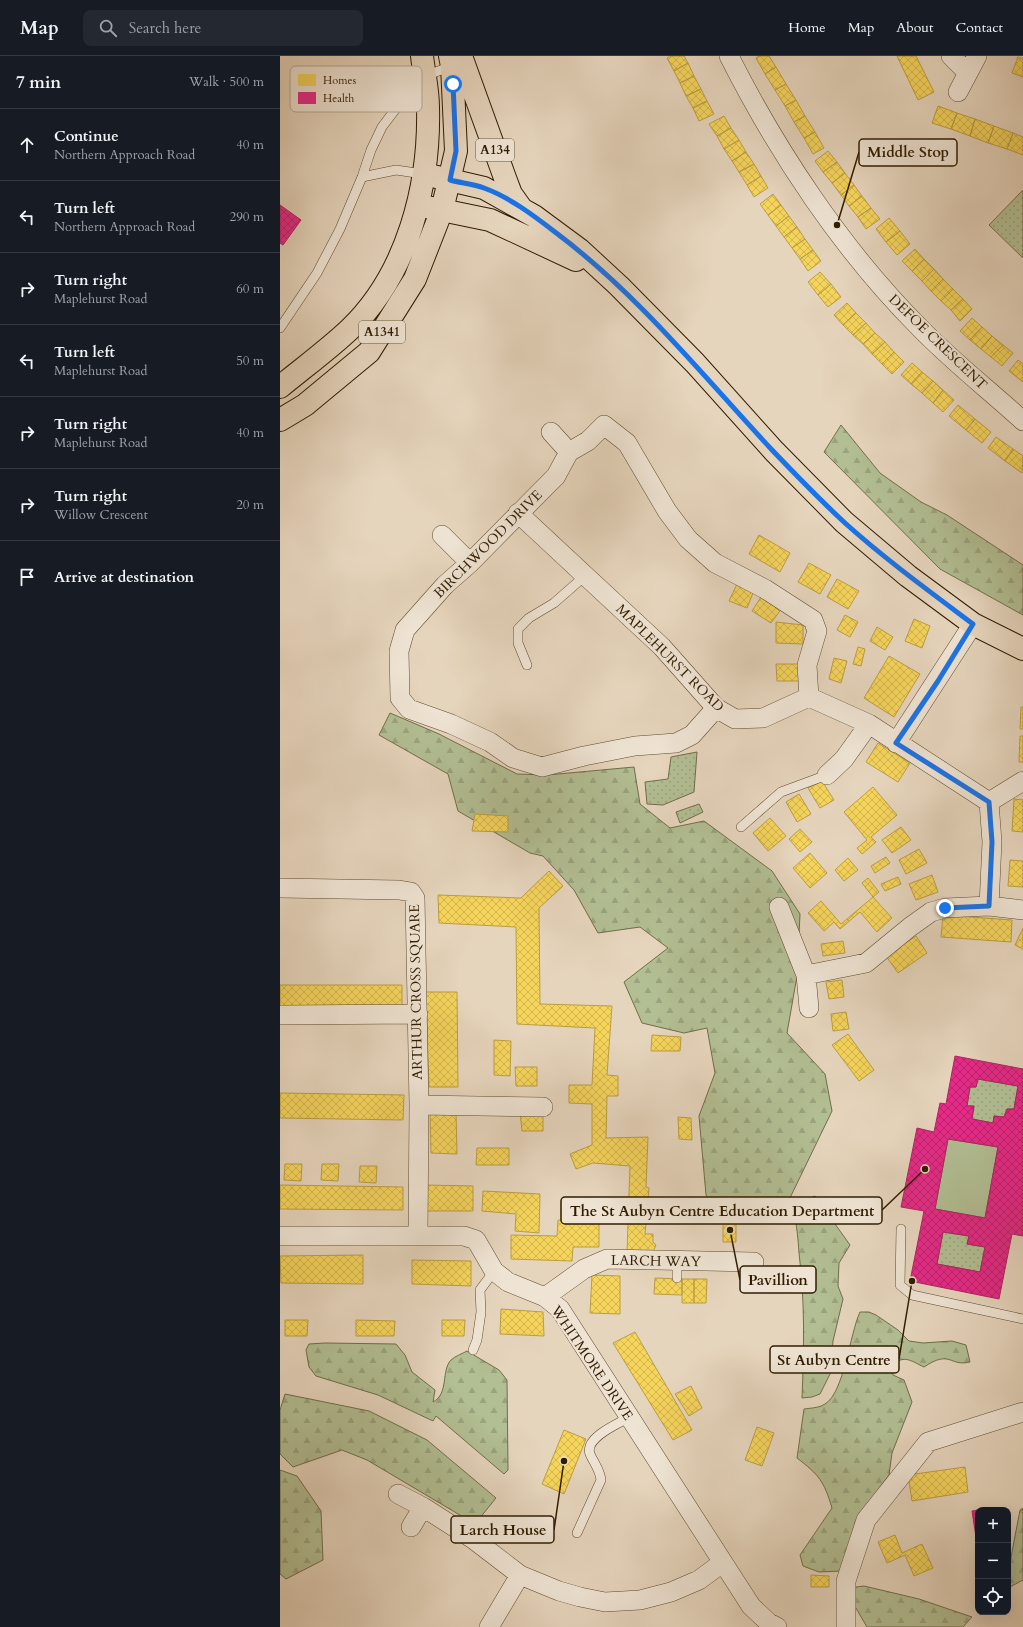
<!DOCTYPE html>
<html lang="en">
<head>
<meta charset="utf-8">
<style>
	body { margin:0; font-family:Cardo,serif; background:#242831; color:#f1f3f6 }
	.controls { position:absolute; right:12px; bottom:12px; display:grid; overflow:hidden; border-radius:8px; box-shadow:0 4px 16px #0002 }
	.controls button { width:36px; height:36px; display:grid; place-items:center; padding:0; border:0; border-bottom:1px solid #363941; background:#171b24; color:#f1f3f6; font:20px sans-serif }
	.stop { position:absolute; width:12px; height:12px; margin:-9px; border:3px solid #1a73e8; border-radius:50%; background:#fff }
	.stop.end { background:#1a73e8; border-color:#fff; box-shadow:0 1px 4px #0008 }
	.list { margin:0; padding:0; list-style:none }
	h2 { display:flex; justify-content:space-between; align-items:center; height:52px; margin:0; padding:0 16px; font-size:17px }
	h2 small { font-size:13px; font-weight:400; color:#9ea1a6 }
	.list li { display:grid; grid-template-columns:26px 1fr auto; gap:12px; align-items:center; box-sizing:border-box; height:72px; padding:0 16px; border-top:1px solid #363941 }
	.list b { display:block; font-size:15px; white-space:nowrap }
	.list p { margin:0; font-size:13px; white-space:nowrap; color:#9ea1a6 }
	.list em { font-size:13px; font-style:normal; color:#9ea1a6 }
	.icon { flex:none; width:22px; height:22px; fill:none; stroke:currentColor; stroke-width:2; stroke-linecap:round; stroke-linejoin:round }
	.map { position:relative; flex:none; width:743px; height:1571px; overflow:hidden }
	header { display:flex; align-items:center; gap:24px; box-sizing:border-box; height:56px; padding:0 20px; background:#171b24; border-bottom:1px solid #363941 }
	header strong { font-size:19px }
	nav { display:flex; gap:22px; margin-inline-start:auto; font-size:14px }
	.search { width:280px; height:36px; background:#242831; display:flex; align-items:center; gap:10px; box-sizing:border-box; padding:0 14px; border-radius:8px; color:#9ea1a6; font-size:15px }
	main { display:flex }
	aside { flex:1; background:#171b24 }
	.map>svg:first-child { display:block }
	.green { fill:url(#green-dots); stroke:#716d4a }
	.forest { fill:url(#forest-firs); stroke:#716d4a }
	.pitch { fill:#b2be93; stroke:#716d4a }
	.homes { fill:url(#homes-cross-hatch); stroke:#bb9e40 }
	.health { fill:url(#health-cross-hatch); stroke:#b02561; fill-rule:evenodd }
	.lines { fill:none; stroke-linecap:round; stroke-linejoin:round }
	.service-casing { stroke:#5e4a2f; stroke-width:10 }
	.minor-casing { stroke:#5e4a2f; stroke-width:20 }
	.primary-casing { stroke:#301c00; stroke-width:24 }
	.service { stroke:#efe4d4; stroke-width:9 }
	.minor { stroke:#efe4d4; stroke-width:19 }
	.primary { stroke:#e6d5bd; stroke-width:22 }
	.route { stroke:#1a73e8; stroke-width:5 }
	.labels { text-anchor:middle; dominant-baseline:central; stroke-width:4; stroke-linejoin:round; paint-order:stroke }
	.shield { fill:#efe4d4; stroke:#695840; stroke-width:1 }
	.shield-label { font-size:13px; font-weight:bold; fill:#301c00 }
	.street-label { font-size:14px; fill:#301c00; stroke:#efe4d4 }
	.key { fill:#efe4d4; stroke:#b6a894; stroke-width:1 }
	.key-label { font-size:11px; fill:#301c00 }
	.leader { fill:none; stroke:#301c00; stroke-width:1.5 }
	.callout-dot { fill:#301c00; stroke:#efe4d4; stroke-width:1.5 }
	.callout { fill:#efe4d4; stroke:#301c00; stroke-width:1.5 }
	.callout-label { font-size:15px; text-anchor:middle; font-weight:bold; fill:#301c00 }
</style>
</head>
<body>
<header>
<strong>Map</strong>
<div class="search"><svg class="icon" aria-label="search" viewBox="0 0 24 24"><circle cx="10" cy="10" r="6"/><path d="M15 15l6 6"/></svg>Search here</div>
<nav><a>Home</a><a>Map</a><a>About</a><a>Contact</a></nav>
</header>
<main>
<aside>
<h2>7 min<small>Walk · 500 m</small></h2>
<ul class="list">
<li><svg class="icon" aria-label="ahead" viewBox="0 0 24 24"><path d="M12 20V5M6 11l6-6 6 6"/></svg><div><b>Continue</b><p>Northern Approach Road</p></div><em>40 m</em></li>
<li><svg class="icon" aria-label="left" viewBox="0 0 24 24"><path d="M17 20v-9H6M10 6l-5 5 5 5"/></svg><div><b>Turn left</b><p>Northern Approach Road</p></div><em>290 m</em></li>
<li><svg class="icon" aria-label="right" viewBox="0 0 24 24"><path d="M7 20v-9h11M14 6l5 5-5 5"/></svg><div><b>Turn right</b><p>Maplehurst Road</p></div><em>60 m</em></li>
<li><svg class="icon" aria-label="left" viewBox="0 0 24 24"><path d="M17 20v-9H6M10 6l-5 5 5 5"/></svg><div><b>Turn left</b><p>Maplehurst Road</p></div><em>50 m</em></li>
<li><svg class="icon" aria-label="right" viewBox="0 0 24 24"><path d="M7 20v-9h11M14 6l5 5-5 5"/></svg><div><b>Turn right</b><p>Maplehurst Road</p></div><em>40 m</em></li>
<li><svg class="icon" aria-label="right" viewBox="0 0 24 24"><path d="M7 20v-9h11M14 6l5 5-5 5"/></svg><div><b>Turn right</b><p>Willow Crescent</p></div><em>20 m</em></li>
<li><svg class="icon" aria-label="arrive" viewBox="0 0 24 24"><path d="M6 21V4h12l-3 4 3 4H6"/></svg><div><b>Arrive at destination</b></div></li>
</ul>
</aside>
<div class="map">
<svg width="743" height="1571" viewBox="0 0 743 1571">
	<defs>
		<pattern id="green-dots" width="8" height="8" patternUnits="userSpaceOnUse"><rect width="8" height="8" fill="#b2be93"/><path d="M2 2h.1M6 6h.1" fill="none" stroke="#99a37d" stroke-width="1.8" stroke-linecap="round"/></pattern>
		<pattern id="forest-firs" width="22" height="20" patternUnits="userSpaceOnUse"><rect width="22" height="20" fill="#b2be93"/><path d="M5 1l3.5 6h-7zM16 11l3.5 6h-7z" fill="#99a37d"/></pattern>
		<pattern id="homes-cross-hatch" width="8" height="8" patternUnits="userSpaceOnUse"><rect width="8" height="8" fill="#f6d55c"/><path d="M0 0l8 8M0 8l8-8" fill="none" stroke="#d3b64e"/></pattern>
		<pattern id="health-cross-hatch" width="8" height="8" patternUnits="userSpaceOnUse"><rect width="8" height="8" fill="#e7298a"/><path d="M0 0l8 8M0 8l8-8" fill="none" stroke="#bc226e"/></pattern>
	</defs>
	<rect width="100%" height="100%" fill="#e6d5bd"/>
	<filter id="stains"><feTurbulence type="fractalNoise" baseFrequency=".005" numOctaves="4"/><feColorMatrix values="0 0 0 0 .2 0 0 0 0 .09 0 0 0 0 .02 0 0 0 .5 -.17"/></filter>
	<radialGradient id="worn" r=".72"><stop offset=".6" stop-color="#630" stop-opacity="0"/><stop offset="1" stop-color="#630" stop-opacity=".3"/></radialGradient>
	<path class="green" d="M 743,134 L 743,202 L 709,169 Z
		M 417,696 L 414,736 L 383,749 L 367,748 L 365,726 L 388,723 L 391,701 Z
		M 419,748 L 423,756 L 400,767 L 396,756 Z
		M 698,1023 L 738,1030 L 734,1053 L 727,1053 L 724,1061 L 714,1060 L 713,1067 L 692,1063 L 694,1050 L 687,1050 L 690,1031 L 696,1031 Z
		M 663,1176 L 689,1180 L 687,1188 L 705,1191 L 700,1216 L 657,1208 Z"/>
	<path class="forest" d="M 561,369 L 600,417 L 641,446 L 667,459 L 743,509 L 743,559 L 660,513 L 544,396 Z
		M 110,657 L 159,678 L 237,718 L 267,719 L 354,711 L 360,748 L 390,772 L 424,765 L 492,815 L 520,858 L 517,920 L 507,977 L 545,1018 L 552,1055 L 508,1146 L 434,1151 L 426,1139 L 419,1060 L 435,1017 L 427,972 L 404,977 L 362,967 L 344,926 L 388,892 L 360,871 L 318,877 L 294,834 L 263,800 L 250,797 L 178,755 L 168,718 L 99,679 Z
		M 535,1140 L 570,1189 L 559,1207 L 558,1230 L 563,1243 L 553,1285 L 550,1318 L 540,1338 L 532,1341 L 522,1342 C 524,1293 525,1245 519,1197 C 518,1183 517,1168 513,1155 L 517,1148 Z
		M 580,1256 L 589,1256 L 596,1259 L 618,1274 L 629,1285 L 643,1287 L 672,1285 L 686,1289 L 690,1306 C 669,1311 671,1293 644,1311 C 629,1304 624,1298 610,1311 L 613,1319 L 624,1324 L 632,1346 L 612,1397 L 609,1419 L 600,1431 L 561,1515 L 539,1516 L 523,1510 L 520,1499 L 552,1452 C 544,1425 539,1419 517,1402 L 524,1353 C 531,1352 539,1352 545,1348 C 564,1337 570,1277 580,1256 Z
		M 45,1287 L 116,1288 L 125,1299 L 132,1316 L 155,1334 L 153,1346 C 169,1338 161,1314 171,1304 C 175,1300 182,1298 187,1295 L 219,1314 L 227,1324 L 228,1414 L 224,1418 L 156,1360 L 153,1365 L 98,1339 L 36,1320 L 29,1311 L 26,1294 L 29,1288 Z
		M 5,1338 L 89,1355 L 147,1384 L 216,1442 L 195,1468 L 87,1404 L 62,1394 L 13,1411 L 0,1398 L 0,1354 Z
		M 0,1414 L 17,1420 L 41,1455 L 43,1504 L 6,1523 L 0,1518 Z
		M 743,1452 L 743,1524 L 728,1532 L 728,1517 L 740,1454 Z
		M 584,1530 L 639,1543 L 692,1561 L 683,1571 L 587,1571 L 573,1547 L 576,1531 Z"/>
	<path class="pitch" d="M 668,1083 L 718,1091 L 705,1162 L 655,1153 Z"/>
	<path class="homes" d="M 391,0 L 404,0 L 408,7 L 394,15 L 387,2 Z
		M 479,0 L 489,0 L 496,11 L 485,18 L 476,2 Z
		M 617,0 L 636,0 L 654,36 L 638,44 Z
		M 738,1 L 743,3 L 743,21 L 732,17 Z
		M 408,7 L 414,20 L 400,27 L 394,15 Z
		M 496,11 L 506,28 L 495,34 L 485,18 Z
		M 414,20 L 421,33 L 406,40 L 400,27 Z
		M 506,28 L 516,44 L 505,50 L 495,34 Z
		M 421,33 L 427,45 L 413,52 L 406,40 Z
		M 516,44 L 525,60 L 514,66 L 505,50 Z
		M 427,45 L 434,58 L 419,65 L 413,52 Z
		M 658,50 L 677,57 L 671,73 L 652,67 Z
		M 677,57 L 695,63 L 690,80 L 671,73 Z
		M 444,60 L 451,72 L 437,80 L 429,68 Z
		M 525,60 L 535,76 L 524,82 L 514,66 Z
		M 695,63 L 714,70 L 708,87 L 690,80 Z
		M 714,70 L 733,77 L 727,93 L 708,87 Z
		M 451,72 L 459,84 L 444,93 L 437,80 Z
		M 535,76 L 544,92 L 533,98 L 524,82 Z
		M 733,77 L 743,81 L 743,99 L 727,93 Z
		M 459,84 L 466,96 L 452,105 L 444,93 Z
		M 548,95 L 557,106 L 543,116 L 535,105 Z
		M 466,96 L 474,108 L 459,116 L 452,105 Z
		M 557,106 L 565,117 L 552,127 L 543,116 Z
		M 474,108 L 481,120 L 467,129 L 459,116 Z
		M 565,117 L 574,129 L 561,139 L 552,127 Z
		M 481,120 L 488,132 L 474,141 L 467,129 Z
		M 574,129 L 582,140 L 569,150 L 561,139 Z
		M 493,138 L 501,149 L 488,159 L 480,148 Z
		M 582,140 L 591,152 L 578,161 L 569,150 Z
		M 501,149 L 509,160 L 496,170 L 488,159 Z
		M 591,152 L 600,163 L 586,173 L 578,161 Z
		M 509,160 L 517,171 L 504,181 L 496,170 Z
		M 609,162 L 620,175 L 606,186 L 596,173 Z
		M 517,171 L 525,183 L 512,192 L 504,181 Z
		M 620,175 L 630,188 L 617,199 L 606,186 Z
		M 525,183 L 533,194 L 520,203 L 512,192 Z
		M 635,193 L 644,203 L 632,215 L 622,205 Z
		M 533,194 L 541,205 L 528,215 L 520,203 Z
		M 644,203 L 654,213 L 642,225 L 632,215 Z
		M 654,213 L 663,223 L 651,235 L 642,225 Z
		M 540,216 L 551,228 L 538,239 L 528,226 Z
		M 663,223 L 673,233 L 661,245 L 651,235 Z
		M 551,228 L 561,241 L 548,251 L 538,239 Z
		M 673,233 L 683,243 L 671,254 L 661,245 Z
		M 683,243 L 692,253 L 680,265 L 671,254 Z
		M 567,247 L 576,257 L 563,269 L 554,259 Z
		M 576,257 L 586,267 L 573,279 L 563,269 Z
		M 692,262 L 702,271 L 690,284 L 680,275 Z
		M 586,267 L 595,277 L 583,288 L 573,279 Z
		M 702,271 L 712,280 L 701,293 L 690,284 Z
		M 595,277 L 605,286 L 592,298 L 583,288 Z
		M 712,280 L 723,289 L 711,301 L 701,293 Z
		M 605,286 L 614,296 L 602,308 L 592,298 Z
		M 723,289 L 733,297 L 722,310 L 711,301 Z
		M 614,296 L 624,306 L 612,318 L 602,308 Z
		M 738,304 L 743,308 L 743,326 L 729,315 Z
		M 632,307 L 642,316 L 631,328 L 621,319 Z
		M 642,316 L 653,325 L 642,337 L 631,328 Z
		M 653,325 L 663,334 L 653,347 L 642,337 Z
		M 663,334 L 674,344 L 663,356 L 653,347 Z
		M 678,349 L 695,363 L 686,374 L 669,360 Z
		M 695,363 L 711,376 L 702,387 L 686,374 Z
		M 716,381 L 733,393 L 725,405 L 708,392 Z
		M 733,393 L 743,400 L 742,417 L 725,405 Z
		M 479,479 L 510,497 L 500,516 L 469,498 Z
		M 529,507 L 551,519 L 540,538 L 518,526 Z
		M 557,523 L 579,535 L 568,553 L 547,541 Z
		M 457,528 L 473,537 L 467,552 L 449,545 Z
		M 481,541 L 502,552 L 491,567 L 472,555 Z
		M 565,559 L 578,566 L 570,581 L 557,574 Z
		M 634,563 L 650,570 L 642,592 L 625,585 Z
		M 496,566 L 523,569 L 523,588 L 496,587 Z
		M 597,571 L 613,581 L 605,594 L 590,585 Z
		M 578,591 L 585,593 L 581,610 L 573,608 Z
		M 609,600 L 640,618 L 614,661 L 584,642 Z
		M 554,602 L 567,605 L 561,627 L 549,623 Z
		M 496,608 L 520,608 L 520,625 L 497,625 Z
		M 741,651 L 743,651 L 743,673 L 740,673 Z
		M 740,680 L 743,680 L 743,706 L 739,706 Z
		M 598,687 L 630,707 L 618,726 L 586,706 Z
		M 542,725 L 554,744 L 540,752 L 528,732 Z
		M 593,731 L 617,759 L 591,781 L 596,786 L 582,798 L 577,792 L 587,784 L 564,756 Z
		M 519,738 L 531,758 L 517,766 L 506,746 Z
		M 734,743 L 743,744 L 743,776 L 732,775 Z
		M 195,758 L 228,760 L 228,776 L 192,775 Z
		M 490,762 L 506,780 L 488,795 L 473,777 Z
		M 621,771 L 631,784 L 612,797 L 602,784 Z
		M 520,773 L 532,786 L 520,796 L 509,783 Z
		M 639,793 L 647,807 L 626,818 L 619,804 Z
		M 530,797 L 547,817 L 530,832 L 513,812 Z
		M 606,801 L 610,807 L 595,817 L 591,810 Z
		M 568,802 L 578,814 L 564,825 L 555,814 Z
		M 730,804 L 743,805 L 743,831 L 728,830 Z
		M 269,815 L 283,830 L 259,852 L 260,948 L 332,950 L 327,1019 L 338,1020 L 338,1040 L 327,1040 L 326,1082 L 368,1081 L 366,1131 L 369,1132 L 365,1178 L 373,1178 L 373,1186 L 376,1189 L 373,1196 L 347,1196 L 350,1110 L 313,1107 L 296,1113 L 290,1098 L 312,1089 L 312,1048 L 289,1047 L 289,1029 L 312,1029 L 315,972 L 237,968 L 236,871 L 159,867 L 158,839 L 241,842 Z
		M 652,819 L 658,836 L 636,844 L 629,828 Z
		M 618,821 L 621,828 L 605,835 L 601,828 Z
		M 588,822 L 599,836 L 593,841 L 582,827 Z
		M 593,841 L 612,862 L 597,876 L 580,856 L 560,873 L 554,866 L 544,875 L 528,857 L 541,845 L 561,868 Z
		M 663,859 L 732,864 L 731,886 L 661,881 Z
		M 743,872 L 743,893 L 735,889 Z
		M 636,880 L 647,897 L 618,917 L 606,900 Z
		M 563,885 L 565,897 L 543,900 L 541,888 Z
		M 562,924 L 564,941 L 549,943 L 546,926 Z
		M 0,929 L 122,929 L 122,952 L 0,952 Z
		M 146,936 L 177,936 L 178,1031 L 149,1031 Z
		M 566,956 L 569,973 L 553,975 L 551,958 Z
		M 568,978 L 594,1014 L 579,1025 L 552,989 Z
		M 372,979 L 401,981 L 400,995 L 371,995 Z
		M 214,984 L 231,985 L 230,1020 L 214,1019 Z
		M 235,1011 L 257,1011 L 257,1030 L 236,1030 Z
		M 0,1037 L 124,1039 L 123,1064 L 0,1062 Z
		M 150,1055 L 176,1055 L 177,1098 L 151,1097 Z
		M 240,1056 L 263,1056 L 263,1075 L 242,1075 Z
		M 398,1061 L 411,1062 L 412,1084 L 399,1083 Z
		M 197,1092 L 229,1092 L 229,1109 L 196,1109 Z
		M 5,1108 L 22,1108 L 21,1125 L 4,1124 Z
		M 42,1108 L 59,1108 L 58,1125 L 41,1124 Z
		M 80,1110 L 97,1110 L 96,1127 L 79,1126 Z
		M 0,1129 L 123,1131 L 123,1154 L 0,1153 Z
		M 145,1129 L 193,1130 L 193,1155 L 144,1155 Z
		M 203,1135 L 260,1138 L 259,1177 L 235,1175 L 236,1158 L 202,1155 Z
		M 443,1161 L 456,1161 L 456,1186 L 443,1186 Z
		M 278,1164 L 319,1167 L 319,1191 L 293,1191 L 292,1205 L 231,1203 L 231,1179 L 277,1180 Z
		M 83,1199 L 83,1228 L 1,1227 L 0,1200 Z
		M 132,1204 L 191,1205 L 191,1230 L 132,1228 Z
		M 312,1219 L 340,1220 L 340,1258 L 310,1257 Z
		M 375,1222 L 402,1223 L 402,1239 L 374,1238 Z
		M 402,1223 L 414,1223 L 414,1247 L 402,1247 Z
		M 414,1223 L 427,1223 L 426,1247 L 414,1247 Z
		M 221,1253 L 263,1256 L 264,1280 L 220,1278 Z
		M 5,1264 L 28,1264 L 27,1280 L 5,1280 Z
		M 76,1264 L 115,1265 L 114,1280 L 76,1280 Z
		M 162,1264 L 185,1264 L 184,1280 L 162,1280 Z
		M 355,1276 L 412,1374 L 393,1384 L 333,1287 Z
		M 411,1330 L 422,1352 L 409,1360 L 395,1338 Z
		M 477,1371 L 494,1377 L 482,1410 L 465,1404 Z
		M 284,1374 L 306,1383 L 284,1438 L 262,1428 Z
		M 685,1411 L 688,1436 L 632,1445 L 628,1419 Z
		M 615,1479 L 622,1497 L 642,1488 L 653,1512 L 634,1520 L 625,1499 L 607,1507 L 598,1486 Z
		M 531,1519 L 549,1520 L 549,1531 L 531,1531 Z"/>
	<path class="health" d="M 0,149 L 21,164 L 3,189 L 0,187 Z
		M 675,1000 L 743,1013 L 743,1180 L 732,1178 L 719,1243 L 630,1225 L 644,1155 L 621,1151 L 637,1072 L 654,1076 L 660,1047 L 666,1048 ZM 698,1023 L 738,1030 L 734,1053 L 727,1053 L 724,1061 L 714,1060 L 713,1067 L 692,1063 L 694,1050 L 687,1050 L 690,1031 L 696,1031 ZM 668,1083 L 718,1091 L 705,1162 L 655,1153 ZM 663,1176 L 689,1180 L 687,1188 L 705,1191 L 700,1216 L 657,1208 Z
		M 698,1454 L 698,1494 L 692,1455 Z"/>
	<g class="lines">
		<g class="service-casing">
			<path id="service" d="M 82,121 L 116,114 L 143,118
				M 0,272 L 37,217 L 60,173 L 82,121 L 91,94 L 102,71 L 133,30 L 145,20 L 172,10
				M 247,609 L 238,587 L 238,573 L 249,562 L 274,547 L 306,519
				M 461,771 L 501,736 L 547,719
				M 621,1173 L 620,1229 L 632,1239 L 743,1263
				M 397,1222 L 397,1204
				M 193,1294 L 197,1284 L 201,1256 L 200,1234 L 214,1215
				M 297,1477 L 321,1424 C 320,1414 314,1407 310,1398 C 304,1382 337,1368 348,1362"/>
		</g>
		<g class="minor-casing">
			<path id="minor" d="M 449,0 C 498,97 563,195 640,272 C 672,305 709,334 743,365
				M 671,0 L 688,17
				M 678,36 L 697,0
				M 271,376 L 289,396
				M 238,457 L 382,591 L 436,652 L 455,663 L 483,662 L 529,641 L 589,668 L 709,746 L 712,786 L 709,850
				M 162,479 L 190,507
				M 436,652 L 412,679 L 396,687 L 355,690 L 304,700 L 262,711 L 233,702 L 210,686 L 171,668 L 129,653 L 120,642 L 119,595 L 125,574 L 165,529 L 190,507 L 276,420 L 289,396 L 308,385 L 324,369 L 347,387 L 387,455 L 408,483 L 435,507 L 485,533 L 533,564 L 537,575 L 527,609 L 529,641
				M 616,687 L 693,568
				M 547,719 L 564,703 L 589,668
				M 709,746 L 743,725
				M 0,832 L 119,834 L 131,836 L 135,842 L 139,1049 L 138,1180
				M 499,851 L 526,919 L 529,952
				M 526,919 L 586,907 L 630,871 L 651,856 L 665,852 L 709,850 L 743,854
				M 0,959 L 138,958
				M 139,1049 L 263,1051
				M 0,1180 L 184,1180 L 196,1184 L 214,1215 L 228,1226 L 265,1241 L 280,1253 L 471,1550 L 489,1567 L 497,1571
				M 265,1241 L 304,1213 L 327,1203 L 474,1206
				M 118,1438 L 143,1451
				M 131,1471 L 143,1451 L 193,1483 L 240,1519 L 279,1535 L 300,1541 L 325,1546 L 360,1544 L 391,1536 L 419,1524 L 442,1507
				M 209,1571 L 240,1519
				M 566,1571 L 566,1525 L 586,1464 L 648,1386 L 743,1356"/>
		</g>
		<g class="primary-casing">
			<path id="primary" d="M 181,0 L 225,122 L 231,138 L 241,152
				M 144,118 L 204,132 L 254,160 L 300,194 L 339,230 L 415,307 L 494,395 L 564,466 L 628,520 L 693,568 L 743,593
				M 147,151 L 210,164 L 296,204
				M 0,331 C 23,312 49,293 70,273 C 128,217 150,129 148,51 C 148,34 144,17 142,0
				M 0,364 L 25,349 L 89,296 L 135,223 L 162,154 L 176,95 L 172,10 L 170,0"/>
		</g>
		<use href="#service" class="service"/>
		<use href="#minor" class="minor"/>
		<use href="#primary" class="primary"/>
	</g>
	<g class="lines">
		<path class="route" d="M 173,28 L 176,95 L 170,124 C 181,127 193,128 204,132 C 229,141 253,159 275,176 C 358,238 423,320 493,395 C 516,419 540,444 565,467 C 605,503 649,535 693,568 L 658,625 L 616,687 L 709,746 L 712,786 L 709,850 L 665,852"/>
	</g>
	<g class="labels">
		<g class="shield">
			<rect x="196" y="83" width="38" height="22" rx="3"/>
			<rect x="79" y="265" width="46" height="22" rx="3"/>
		</g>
		<g class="shield-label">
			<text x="215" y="94">A134</text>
			<text x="102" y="276">A1341</text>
		</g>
		<g class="street-label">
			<text transform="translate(658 286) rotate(44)">DEFOE CRESCENT</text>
			<text transform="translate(208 488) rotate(-45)">BIRCHWOOD DRIVE</text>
			<text transform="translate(390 602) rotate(45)">MAPLEHURST ROAD</text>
			<text transform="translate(136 936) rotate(-91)">ARTHUR CROSS SQUARE</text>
			<text transform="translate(376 1205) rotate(1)">LARCH WAY</text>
			<text transform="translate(312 1307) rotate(56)">WHITMORE DRIVE</text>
		</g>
	</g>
	<rect x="10" y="10" width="132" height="46" rx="6" class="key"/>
	<rect x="18" y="18" width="18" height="12" fill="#f6d55c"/>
	<rect x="18" y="36" width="18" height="12" fill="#e7298a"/>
	<g class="key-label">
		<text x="43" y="28">Homes</text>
		<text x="43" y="46">Health</text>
	</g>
	<path class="leader" d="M557 169L579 96M645 1113L602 1154M450 1174L460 1224M632 1225L619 1303M284 1405L274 1474"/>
	<g class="callout-dot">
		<circle cx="557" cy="169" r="4"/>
		<circle cx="645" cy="1113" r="4"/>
		<circle cx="450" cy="1174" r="4"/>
		<circle cx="632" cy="1225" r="4"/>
		<circle cx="284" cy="1405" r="4"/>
	</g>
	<g class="callout">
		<rect x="579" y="83" width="98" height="27" rx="4"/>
		<rect x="281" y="1141" width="321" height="27" rx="4"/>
		<rect x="460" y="1210" width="76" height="27" rx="4"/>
		<rect x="490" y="1290" width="129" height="27" rx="4"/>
		<rect x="171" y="1460" width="103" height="27" rx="4"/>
	</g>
	<g class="callout-label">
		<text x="628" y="101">Middle Stop</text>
		<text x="442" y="1160">The St Aubyn Centre Education Department</text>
		<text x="498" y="1229">Pavillion</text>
		<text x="554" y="1309">St Aubyn Centre</text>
		<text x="223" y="1479">Larch House</text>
	</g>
	<rect width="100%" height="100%" filter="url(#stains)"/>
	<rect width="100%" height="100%" fill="url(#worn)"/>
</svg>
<div class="controls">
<button>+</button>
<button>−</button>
<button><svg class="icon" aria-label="locate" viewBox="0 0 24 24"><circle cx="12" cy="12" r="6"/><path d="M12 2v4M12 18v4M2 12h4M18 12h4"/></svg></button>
</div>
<div class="stop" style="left:173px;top:28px"></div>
<div class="stop end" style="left:665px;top:852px"></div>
</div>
</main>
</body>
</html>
